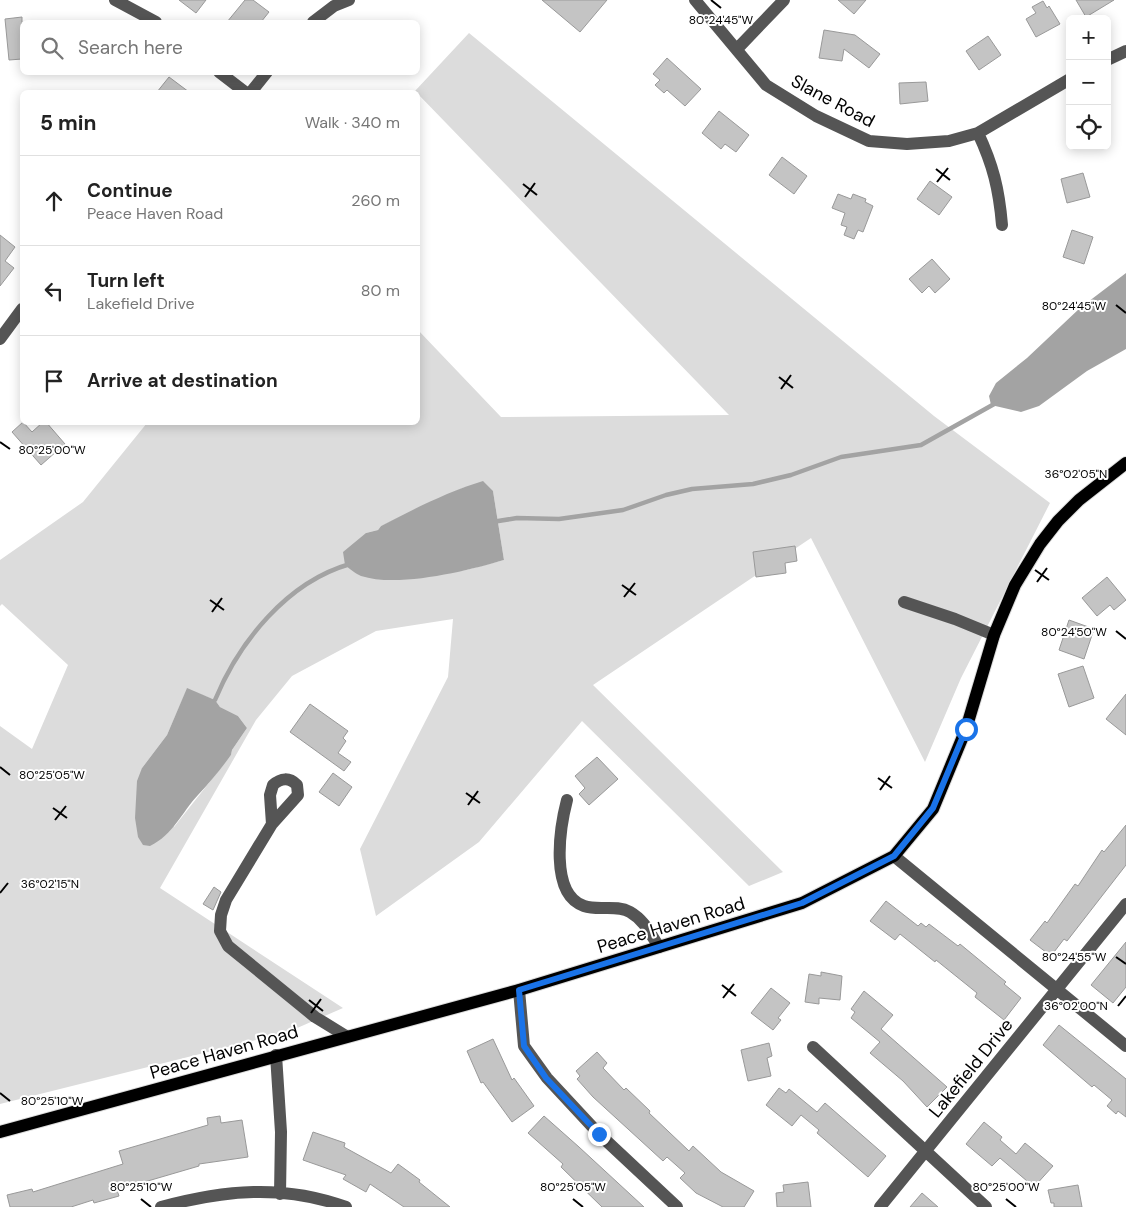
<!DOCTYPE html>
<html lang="en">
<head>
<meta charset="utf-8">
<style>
	body { margin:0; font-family:"DM Sans",sans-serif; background:#f2f2f2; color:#222 }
	.controls { position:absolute; right:15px; top:15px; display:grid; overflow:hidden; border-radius:8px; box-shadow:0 2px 12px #0003 }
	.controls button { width:45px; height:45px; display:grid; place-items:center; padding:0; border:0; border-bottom:1px solid #e0e0e0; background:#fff; color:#222; font:25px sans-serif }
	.stop { position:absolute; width:15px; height:15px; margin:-11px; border:4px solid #1a73e8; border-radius:50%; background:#fff }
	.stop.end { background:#1a73e8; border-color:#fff; box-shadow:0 1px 5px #0008 }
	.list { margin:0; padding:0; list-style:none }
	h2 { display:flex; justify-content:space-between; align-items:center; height:65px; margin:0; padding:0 20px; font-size:21px }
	h2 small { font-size:16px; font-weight:400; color:#767676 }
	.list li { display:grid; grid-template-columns:32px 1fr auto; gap:15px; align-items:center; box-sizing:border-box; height:90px; padding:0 20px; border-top:1px solid #e0e0e0 }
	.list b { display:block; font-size:19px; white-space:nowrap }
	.list p { margin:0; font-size:16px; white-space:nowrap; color:#767676 }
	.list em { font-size:16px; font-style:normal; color:#767676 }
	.icon { flex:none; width:28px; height:28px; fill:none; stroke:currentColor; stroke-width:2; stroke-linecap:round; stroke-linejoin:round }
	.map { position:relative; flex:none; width:1126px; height:1207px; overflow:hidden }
	.search { position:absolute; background:#fff; box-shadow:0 2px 12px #0003; left:20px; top:20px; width:400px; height:55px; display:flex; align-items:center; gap:12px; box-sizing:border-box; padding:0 18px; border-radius:8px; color:#767676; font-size:19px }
	.panel { position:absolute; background:#fff; box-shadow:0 2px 12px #0003; left:20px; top:90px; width:400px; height:335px; border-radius:8px }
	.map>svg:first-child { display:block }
	.green { fill:#dcdcdc; fill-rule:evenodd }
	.water { fill:#a3a3a3 }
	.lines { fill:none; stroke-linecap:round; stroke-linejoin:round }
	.stream { stroke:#a3a3a3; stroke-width:4.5 }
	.building { fill:#c4c4c4; stroke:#999 }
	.major-casing { stroke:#dbdbdb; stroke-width:14 }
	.minor { stroke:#555; stroke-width:12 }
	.major { stroke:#000; stroke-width:12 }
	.route { stroke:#1a73e8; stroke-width:6 }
	.ticks { fill:none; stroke:#000; stroke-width:2 }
	.labels { text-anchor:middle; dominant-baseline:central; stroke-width:4; stroke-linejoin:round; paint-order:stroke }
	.street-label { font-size:18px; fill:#000; stroke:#fff }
	.ticks-label { font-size:12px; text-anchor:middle; fill:#000; stroke:#fff; stroke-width:4; stroke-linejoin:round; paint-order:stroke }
</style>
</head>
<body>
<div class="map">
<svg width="1126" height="1207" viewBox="0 0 1126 1207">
	<rect width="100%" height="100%" fill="#fff"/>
	<path class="green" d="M 469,33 L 934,416 L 1050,503 L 961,678 L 925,762 L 811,538 L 593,685 L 783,872 L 749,886 L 582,721 L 479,842 L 376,916 L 360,849 L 448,677 L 453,619 L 376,631 L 292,676 L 256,720 L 160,888 L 343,1008 L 288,1032 L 0,1104 L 0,726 L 32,749 L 68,665 L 2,604 L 0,606 L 0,560 L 83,502 L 147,423 L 418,422 L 418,330 L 501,417 L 729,415 L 415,91 ZM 465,487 L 493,491 L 504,560 L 466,570 L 408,579 L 366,533 L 378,530 L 381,526 ZM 187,689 L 215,700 L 220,707 L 238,716 L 247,728 L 232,750 L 231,755 L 174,827 L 142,768 L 167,735 Z"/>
	<path class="water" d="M 1126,273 L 1126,349 L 1087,371 L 1039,406 L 1021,412 L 991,405 L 989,396 L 996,383 L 1027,358 L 1080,308 Z
		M 483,481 L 493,491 L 504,560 C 467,571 398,588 361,576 C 356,574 350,569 345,565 L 343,552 L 366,533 L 378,530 L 381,526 C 414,509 447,492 483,481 Z
		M 187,688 L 215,700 L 220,707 L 238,716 L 247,728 L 232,750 L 231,755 C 221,769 210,782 198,795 C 182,812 173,835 150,846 L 143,845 L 138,837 L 135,818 L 137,781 L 142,768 L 167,735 Z"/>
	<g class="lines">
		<path class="stream" d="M 492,522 L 517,518 L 559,519 L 623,510 L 666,495 L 692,489 L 753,484 L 791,475 L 841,457 L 921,445 L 996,403
			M 215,700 C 239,642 287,582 350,564"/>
	</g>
	<path class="building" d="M 179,0 L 206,0 L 196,13 Z
		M 245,0 L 253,0 L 269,12 L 261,22 L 227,22 Z
		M 542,0 L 607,0 L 580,32 Z
		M 838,0 L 866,0 L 854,14 Z
		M 1076,0 L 1114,0 L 1086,17 Z
		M 1043,1 L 1047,8 L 1049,6 L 1060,24 L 1036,37 L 1026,19 L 1036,13 L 1032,7 Z
		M 22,17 L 22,59 L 9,60 L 5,19 Z
		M 824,30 L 855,35 L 880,54 L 869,68 L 844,49 L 842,61 L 819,58 Z
		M 988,36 L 1001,55 L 979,70 L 966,51 Z
		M 667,58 L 701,89 L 685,106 L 667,90 L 664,93 L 655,85 L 660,80 L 653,74 Z
		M 169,77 L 189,92 L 157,92 Z
		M 926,82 L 928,101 L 900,104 L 899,83 Z
		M 719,111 L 749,135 L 736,152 L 725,144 L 721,149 L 702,133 Z
		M 782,157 L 807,176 L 794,194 L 769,175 Z
		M 1083,173 L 1090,197 L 1067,203 L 1061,179 Z
		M 930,181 L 952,197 L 939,215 L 917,199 Z
		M 838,194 L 851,199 L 853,194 L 866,199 L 865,202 L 873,206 L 863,232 L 858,230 L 854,239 L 844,235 L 847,227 L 841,225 L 845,213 L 832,208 Z
		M 1072,230 L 1093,237 L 1084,264 L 1063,257 Z
		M 0,235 L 15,247 L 5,261 L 14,268 L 0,286 Z
		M 932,259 L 950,279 L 935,293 L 929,286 L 922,293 L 909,279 Z
		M 23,422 L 32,432 L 43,422 L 46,422 L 65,444 L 41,465 L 12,432 Z
		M 795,546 L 797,561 L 785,563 L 786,573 L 756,577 L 753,552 Z
		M 1107,577 L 1126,600 L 1114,610 L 1110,605 L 1097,616 L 1082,598 Z
		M 1069,620 L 1094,629 L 1084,659 L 1059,650 Z
		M 1083,666 L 1094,698 L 1069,707 L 1058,674 Z
		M 1126,694 L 1126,735 L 1106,719 Z
		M 310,704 L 348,731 L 343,738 L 346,741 L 338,753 L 351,762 L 344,771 L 290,732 Z
		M 597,757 L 618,779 L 589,805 L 579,794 L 585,788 L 575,776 Z
		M 333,773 L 352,787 L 339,806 L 319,792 Z
		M 1126,825 L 1126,865 L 1067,941 L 1064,939 L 1051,956 L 1030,940 L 1045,921 L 1047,923 L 1075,884 L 1078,886 L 1102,850 L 1104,852 Z
		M 214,887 L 221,892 L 213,910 L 203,904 Z
		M 886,901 L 918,926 L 921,923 L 926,927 L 929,924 L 958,946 L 960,944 L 1006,982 L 1004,984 L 1021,998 L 1004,1020 L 975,997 L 977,993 L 936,960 L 935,962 L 900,934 L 895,940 L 870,921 Z
		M 1126,942 L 1126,987 L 1113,1003 L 1091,985 Z
		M 821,972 L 842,976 L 840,1000 L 819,998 L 819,1004 L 805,1002 L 809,974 L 821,976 Z
		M 771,988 L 790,1003 L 778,1018 L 781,1020 L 773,1030 L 751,1013 Z
		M 864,991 L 893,1015 L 881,1029 L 947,1087 L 927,1107 L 903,1081 L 870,1053 L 880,1042 L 851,1018 L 855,1012 L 851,1009 Z
		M 1059,1025 L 1126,1079 L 1126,1117 L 1118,1111 L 1116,1114 L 1107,1106 L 1112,1100 L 1094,1085 L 1092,1087 L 1043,1045 Z
		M 493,1039 L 512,1080 L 514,1078 L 534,1106 L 512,1122 L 483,1082 L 481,1083 L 467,1051 Z
		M 769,1043 L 772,1056 L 767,1058 L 771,1076 L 748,1081 L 741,1050 Z
		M 597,1052 L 607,1063 L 603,1068 L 624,1090 L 626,1088 L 650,1111 L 649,1113 L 689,1151 L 693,1146 L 721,1172 L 754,1191 L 744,1207 L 723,1207 L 696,1193 L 680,1178 L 685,1173 L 667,1157 L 663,1161 L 593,1097 L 577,1079 L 580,1076 L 576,1071 Z
		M 779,1088 L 786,1093 L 789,1089 L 817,1112 L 825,1103 L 886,1156 L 868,1177 L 817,1133 L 819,1130 L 801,1115 L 792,1126 L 766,1105 Z
		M 220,1116 L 221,1123 L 242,1120 L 248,1157 L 199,1164 L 199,1166 L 117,1190 L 119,1196 L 94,1203 L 93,1200 L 71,1207 L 10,1207 L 7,1195 L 32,1189 L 33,1192 L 123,1164 L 119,1151 L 208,1125 L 207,1118 Z
		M 544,1116 L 579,1147 L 644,1207 L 602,1207 L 561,1167 L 563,1164 L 528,1133 Z
		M 984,1122 L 1002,1137 L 1000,1140 L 1016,1154 L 1025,1143 L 1053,1166 L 1034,1187 L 1000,1158 L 992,1166 L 966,1144 Z
		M 313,1132 L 345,1143 L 344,1147 L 391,1173 L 398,1164 L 420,1180 L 419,1182 L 450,1207 L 404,1207 L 370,1184 L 366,1192 L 343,1179 L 346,1175 L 303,1160 Z
		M 808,1182 L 811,1207 L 777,1207 L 776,1193 L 784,1192 L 783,1185 Z
		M 1078,1185 L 1082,1207 L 1054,1207 L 1054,1203 L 1051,1203 L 1048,1190 Z
		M 922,1193 L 938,1207 L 910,1207 Z"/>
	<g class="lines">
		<g class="major-casing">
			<path id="major" d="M 0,1132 L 519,990 L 802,903 L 894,856 L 933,809 L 966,729 L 994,635 L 1015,585 L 1040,544 L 1058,521 L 1079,500 L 1126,463"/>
		</g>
		<path class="minor" d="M 115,0 L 156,22
			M 695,0 L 766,85 L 816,116 L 869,141 L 907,144 L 949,141 L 978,133 L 1070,79
			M 313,22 L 334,6 L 349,0
			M 737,49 L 784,0
			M 1107,60 L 1126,51
			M 219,72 L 245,92
			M 251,92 L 267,72
			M 978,133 C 993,165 999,189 1002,225
			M 0,339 L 22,309
			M 904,602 L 955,619 L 994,635
			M 567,800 C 560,827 549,894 584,906 C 599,911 616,904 630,912 C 644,920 650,933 659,947
			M 272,824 L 298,795 L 297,785 C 289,777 281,778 273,785 L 270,795 L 272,824 L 226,900 L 221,915 L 220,931 L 228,946 L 315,1017 L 346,1036
			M 894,856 L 1126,1046
			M 519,990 L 524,1046 L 547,1078 L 599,1134 L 677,1207
			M 813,1047 L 986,1207
			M 276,1055 L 281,1132 L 280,1194
			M 161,1207 C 224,1190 283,1184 346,1207
			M 880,1207 L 1126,904"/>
		<use href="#major" class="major"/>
	</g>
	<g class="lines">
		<path class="route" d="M 599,1134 L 546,1078 L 524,1046 L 519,990 L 802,903 L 894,856 L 933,808 L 966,729"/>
	</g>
	<path class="ticks" d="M 711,0 L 721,8M 936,169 L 950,180M 937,182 L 948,168M 523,184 L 537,195M 525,197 L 535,183M 1116,305 L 1126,313M 779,377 L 793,388M 781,389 L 791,375M 0,442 L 10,449M 1118,473 L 1126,463M 1035,570 L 1049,580M 1037,582 L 1047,568M 622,585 L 636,595M 624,597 L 635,583M 210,600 L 224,610M 212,612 L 222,598M 1116,631 L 1126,639M 0,767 L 10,775M 878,778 L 892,788M 880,790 L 890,776M 466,793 L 480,803M 468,805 L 478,791M 53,808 L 67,818M 55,820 L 66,806M 0,893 L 8,883M 1116,957 L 1126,964M 722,985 L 736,996M 723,998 L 734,984M 309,1000 L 323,1011M 1118,1006 L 1126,996M 311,1013 L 321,999M 0,1093 L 10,1101M 141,1199 L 151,1207M 573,1199 L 583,1207M 1006,1199 L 1016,1207"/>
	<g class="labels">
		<g class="street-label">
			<text transform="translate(833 101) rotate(28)">Slane Road</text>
			<text transform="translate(671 925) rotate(-17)">Peace Haven Road</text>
			<text transform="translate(224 1052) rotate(-16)">Peace Haven Road</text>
			<text transform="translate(971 1068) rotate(-51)">Lakefield Drive</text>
		</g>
	</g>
	<g class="ticks-label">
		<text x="721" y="24">80°24'45"W</text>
		<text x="1074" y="310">80°24'45"W</text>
		<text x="52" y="454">80°25'00"W</text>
		<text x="1076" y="478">36°02'05"N</text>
		<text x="1074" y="636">80°24'50"W</text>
		<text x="52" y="779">80°25'05"W</text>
		<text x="50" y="888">36°02'15"N</text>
		<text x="1074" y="961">80°24'55"W</text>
		<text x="1076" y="1010">36°02'00"N</text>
		<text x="52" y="1105">80°25'10"W</text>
		<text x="141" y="1191">80°25'10"W</text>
		<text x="573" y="1191">80°25'05"W</text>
		<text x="1006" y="1191">80°25'00"W</text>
	</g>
</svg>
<div class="controls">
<button>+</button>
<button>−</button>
<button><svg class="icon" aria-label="locate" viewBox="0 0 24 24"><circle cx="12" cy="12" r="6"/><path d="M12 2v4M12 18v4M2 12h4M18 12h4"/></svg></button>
</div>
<div class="stop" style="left:966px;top:729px"></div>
<div class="stop end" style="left:599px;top:1134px"></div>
<div class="search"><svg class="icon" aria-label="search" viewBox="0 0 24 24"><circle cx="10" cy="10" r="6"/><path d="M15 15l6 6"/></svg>Search here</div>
<section class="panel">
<h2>5 min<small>Walk · 340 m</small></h2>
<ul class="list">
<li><svg class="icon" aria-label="ahead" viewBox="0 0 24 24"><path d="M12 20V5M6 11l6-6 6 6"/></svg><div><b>Continue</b><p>Peace Haven Road</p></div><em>260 m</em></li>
<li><svg class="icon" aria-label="left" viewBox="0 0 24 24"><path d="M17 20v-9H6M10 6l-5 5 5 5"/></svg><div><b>Turn left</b><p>Lakefield Drive</p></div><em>80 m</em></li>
<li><svg class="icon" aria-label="arrive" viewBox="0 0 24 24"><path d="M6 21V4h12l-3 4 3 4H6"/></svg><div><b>Arrive at destination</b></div></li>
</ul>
</section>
</div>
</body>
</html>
